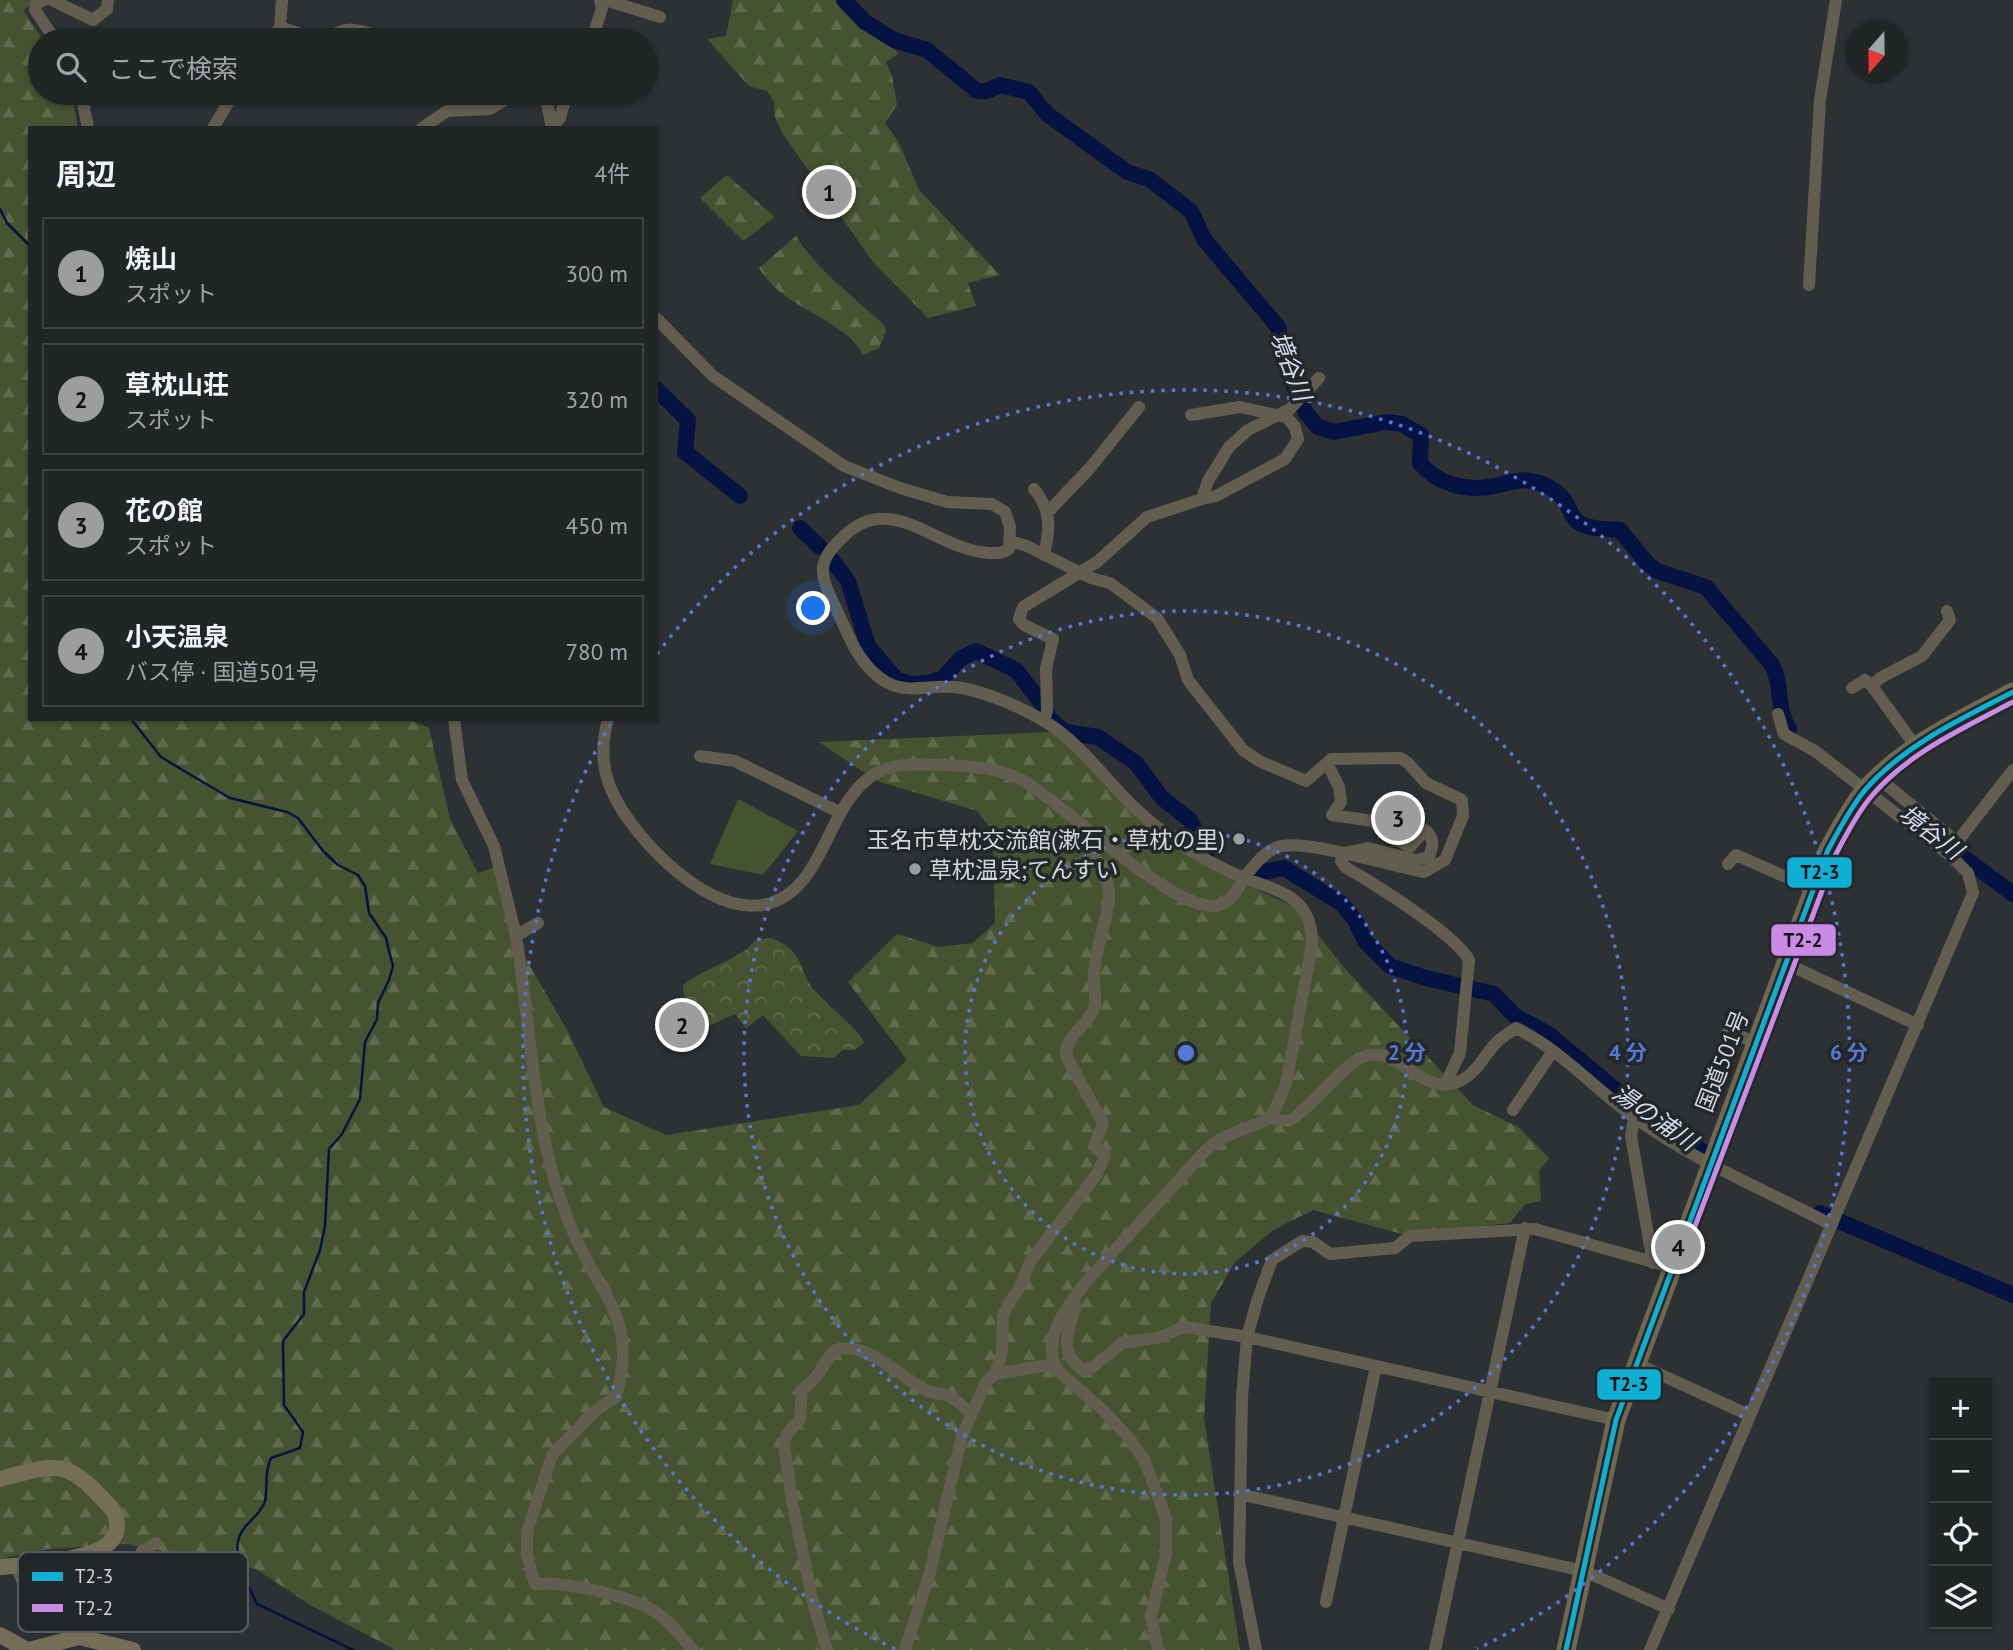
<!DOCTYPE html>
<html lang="ja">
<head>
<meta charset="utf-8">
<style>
	body { margin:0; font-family:"PT Sans","Noto Sans JP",sans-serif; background:#2a2d2e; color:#f1f3f6 }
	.controls { position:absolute; right:21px; bottom:21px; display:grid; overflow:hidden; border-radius:0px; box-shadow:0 2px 5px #0004 }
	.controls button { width:63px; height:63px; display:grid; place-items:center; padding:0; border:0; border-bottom:2px solid #3f4243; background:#222526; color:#f1f3f6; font:35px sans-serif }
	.compass { position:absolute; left:1845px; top:21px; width:63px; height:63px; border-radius:50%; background:#222526; box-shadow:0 2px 5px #0004; rotate:200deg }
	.you { position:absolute; left:814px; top:609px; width:24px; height:24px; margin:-18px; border:5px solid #fff; border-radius:50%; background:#1a73e8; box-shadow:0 0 0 10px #1a73e833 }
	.badge { display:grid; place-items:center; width:46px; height:46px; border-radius:50%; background:#9b9d9f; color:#111; font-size:23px; font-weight:700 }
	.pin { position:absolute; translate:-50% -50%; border:4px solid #fff; box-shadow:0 2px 7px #0006 }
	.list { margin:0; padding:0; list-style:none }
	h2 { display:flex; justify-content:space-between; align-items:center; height:91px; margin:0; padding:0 28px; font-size:30px }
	h2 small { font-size:23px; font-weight:400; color:#a2a5a7 }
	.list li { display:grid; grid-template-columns:46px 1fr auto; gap:21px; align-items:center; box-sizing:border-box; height:112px; margin:0 14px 14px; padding:0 14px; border:2px solid #3f4243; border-radius:0px }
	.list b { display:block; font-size:26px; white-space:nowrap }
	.list p { margin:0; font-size:23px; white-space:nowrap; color:#a2a5a7 }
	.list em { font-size:23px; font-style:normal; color:#a2a5a7 }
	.icon { flex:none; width:38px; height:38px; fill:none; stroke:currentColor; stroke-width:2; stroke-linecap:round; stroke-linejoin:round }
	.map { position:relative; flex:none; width:2013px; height:1650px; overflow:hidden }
	.search { position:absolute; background:#222526; box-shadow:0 2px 5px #0004; left:28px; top:28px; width:630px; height:77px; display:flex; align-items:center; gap:18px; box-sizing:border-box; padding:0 24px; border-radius:38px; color:#a2a5a7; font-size:26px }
	.panel { position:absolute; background:#222526; box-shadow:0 2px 5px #0004; left:28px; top:126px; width:630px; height:595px; border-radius:0px }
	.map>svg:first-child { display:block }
	.forest { fill:url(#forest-firs) }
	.park { fill:url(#park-crowns) }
	.garden { fill:#465330 }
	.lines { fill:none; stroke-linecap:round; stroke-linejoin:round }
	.stream { stroke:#051343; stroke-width:2.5 }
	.river { stroke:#051343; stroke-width:16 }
	.minor { stroke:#625e4f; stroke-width:12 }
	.major { stroke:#746d57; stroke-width:16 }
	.highway { stroke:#6f6952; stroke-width:19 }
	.bus-1-casing { stroke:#24272a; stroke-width:10 }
	.bus-2-casing { stroke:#24272a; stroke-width:10 }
	.bus-1 { stroke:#0dafd3; stroke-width:5 }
	.bus-2 { stroke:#ca8be6; stroke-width:5 }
	.ring { fill:none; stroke:#5477d8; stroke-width:3.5; stroke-dasharray:3.5 7 }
	.poi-dot { fill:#9b9d9f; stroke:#24272a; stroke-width:2.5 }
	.labels { text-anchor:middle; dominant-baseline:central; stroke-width:7; stroke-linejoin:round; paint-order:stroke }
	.poi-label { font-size:23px; fill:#d5d7d9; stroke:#24272a; text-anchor:end }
	.street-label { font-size:23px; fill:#d5d7d9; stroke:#24272a }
	.water-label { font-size:24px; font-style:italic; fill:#d4ddef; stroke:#24272a }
	.key { fill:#24272a; stroke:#595c5f; stroke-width:2 }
	.key-label { font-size:19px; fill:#d5d7d9 }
	.centre { fill:#5477d8; stroke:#24272a; stroke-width:3.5 }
	.ring-label { font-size:21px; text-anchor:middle; font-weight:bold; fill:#5477d8; stroke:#24272a; stroke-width:7; stroke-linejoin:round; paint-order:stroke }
	.line-badge { stroke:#24272a; stroke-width:2.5 }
	.pale-badge-label { font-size:19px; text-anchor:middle; font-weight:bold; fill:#111 }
</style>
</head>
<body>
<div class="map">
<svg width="2013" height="1650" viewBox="0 0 2013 1650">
	<defs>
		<pattern id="forest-firs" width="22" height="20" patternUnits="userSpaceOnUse" patternTransform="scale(1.75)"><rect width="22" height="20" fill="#465330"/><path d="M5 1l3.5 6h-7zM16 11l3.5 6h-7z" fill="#606b4d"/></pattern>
		<pattern id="park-crowns" width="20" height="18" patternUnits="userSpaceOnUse" patternTransform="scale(1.75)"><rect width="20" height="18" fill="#465330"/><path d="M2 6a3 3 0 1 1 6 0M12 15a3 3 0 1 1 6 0" fill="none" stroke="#606b4d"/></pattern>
	</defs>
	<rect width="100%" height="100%" fill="#2e3133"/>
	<path class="forest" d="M 0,0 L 39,0 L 23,10 L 43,40 L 40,40 L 40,93 L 72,93 L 78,128 L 30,128 L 30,719 L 407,719 L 429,728 L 450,819 L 478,873 L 497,867 L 508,928 L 567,1030 L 604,1107 L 666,1135 L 859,1105 L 907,1060 L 848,982 L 897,934 L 939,947 L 973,943 L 995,923 L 993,831 L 977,811 L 877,781 L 819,742 L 1051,732 L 1218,872 L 1297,908 L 1345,969 L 1473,1105 L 1518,1127 L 1549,1158 L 1539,1171 L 1541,1201 L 1525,1204 L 1510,1223 L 1402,1234 L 1313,1210 L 1273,1230 L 1235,1262 L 1211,1303 L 1204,1418 L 1240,1650 L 396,1650 L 310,1605 L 256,1569 L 126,1544 L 48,1549 L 0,1559 Z
		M 733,0 L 839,0 C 855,27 884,30 898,54 L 886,62 L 892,76 L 897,105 L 885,123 L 898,141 L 919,190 L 1000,275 L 968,283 L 976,306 L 928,318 L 873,262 L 783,134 L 775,117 L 774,102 L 767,91 L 749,86 L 707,39 L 726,36 Z
		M 727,175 L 775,217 L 743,241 L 700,198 Z
		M 796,236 C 815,268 855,298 883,324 L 886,331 L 879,348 L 863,355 C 845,318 784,310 759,268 Z"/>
	<path class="park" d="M 772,938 C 809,955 796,970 816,992 C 830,1007 846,1020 860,1035 L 864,1042 C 859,1049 851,1052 843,1049 L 834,1058 L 801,1056 L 763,1015 L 746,1028 L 735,1014 L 704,1028 C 692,1017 683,1002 683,985 C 706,967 738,961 756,940 Z"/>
	<path class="garden" d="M 738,799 L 798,831 L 763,875 L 710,864 Z"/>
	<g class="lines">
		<path class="stream" d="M 0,209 L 7,223 L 30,246
			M 131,719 L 161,757 L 191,775 L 230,798 L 287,812 L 298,818 L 323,851 L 338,865 L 358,875 L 365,886 L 369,913 L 386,938 L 389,951 L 393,966 L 389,980 L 378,1003 L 377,1019 L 365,1042 L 360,1099 L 342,1134 L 329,1149 L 325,1226 L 320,1250 L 304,1292 L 304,1314 L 283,1341 L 284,1405 L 303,1432 L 300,1448 L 271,1458 C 264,1472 268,1487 265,1501 C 263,1510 251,1520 245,1527 C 226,1549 247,1582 257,1604 L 353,1650"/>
		<path class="river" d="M 844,0 L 865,22 L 894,40 L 927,50 L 977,91 L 987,91 L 1000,85 L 1029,92 L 1047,114 L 1127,172 L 1149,179 L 1191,211 L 1204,239 L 1278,327 L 1285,362 L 1297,393 L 1306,413 L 1318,427 L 1334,432 L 1386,422 L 1402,424 L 1421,435 L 1420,463 C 1437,484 1467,492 1494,486 C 1506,484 1519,478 1531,481 C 1545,483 1560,492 1567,504 C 1570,510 1572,518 1578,522 C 1588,530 1608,529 1620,530 L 1646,562 L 1657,571 L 1706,587 L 1772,665 C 1783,685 1776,710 1789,729
			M 656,389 L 688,420 L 685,452 L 740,496
			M 800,528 L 820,547
			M 832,560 L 848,581 L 868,646 L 896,679 L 911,684 L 929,683 L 943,678 L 960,659 L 976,651 L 1016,670 L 1043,705 L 1050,719 L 1065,732 L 1098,737 L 1136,763 L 1162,798 L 1190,820 L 1207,852
			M 1925,829 L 2013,894
			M 1258,873 L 1284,868 L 1342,904 L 1355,920 L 1365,941 L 1390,966 L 1426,978 L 1494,994 L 1515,1016 L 1547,1033 L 1612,1087 L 1713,1159
			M 1820,1213 L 2013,1295"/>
		<path class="minor" d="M 44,0 L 36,4 L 35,10 L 55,40
			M 52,0 L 93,20 L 107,9 L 108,0
			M 605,0 L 660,17
			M 280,27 L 318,40
			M 271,40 L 280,27 L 282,0
			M 329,40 C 347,20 368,34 391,40
			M 592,40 L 602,8 L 600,0
			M 81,93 L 88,128
			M 532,93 L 547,102 L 552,128
			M 213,128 L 234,93
			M 422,128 L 447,111 L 490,109 L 516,93
			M 552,128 L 560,118 L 567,93
			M 1809,285 L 1820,100 L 1836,0
			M 656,318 L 713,376 L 844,466 L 900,488 L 947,502 L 992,504 L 1005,512 L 1010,527 L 1009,549 C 1002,554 997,553 989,553 C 935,550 891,489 843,537 C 818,560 818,573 833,602 C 844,624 853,653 872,671 C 903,702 927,681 962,688 C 988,693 1023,708 1046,722 C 1081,744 1104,778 1133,806 C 1165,837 1204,861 1244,878 C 1253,867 1262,854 1275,848 C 1299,836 1393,867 1424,872 L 1445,860 L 1463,816 L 1462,800 L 1426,783 L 1407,762 L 1400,758 L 1331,759 L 1327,763
			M 1191,415 L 1240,407 L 1281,416
			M 1034,489 C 1052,511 1050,529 1044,555
			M 1202,499 L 1216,496 L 1285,459 L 1298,439 L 1295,427 L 1284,414
			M 1047,513 L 1090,468 L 1139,407
			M 1010,541 L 1027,546 L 1091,578 L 1110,583 L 1157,618 L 1180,655 L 1188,680 L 1243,750 L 1259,761 L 1306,781 L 1327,763 L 1339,787 L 1341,802 L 1332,815 L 1373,821 L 1390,836 L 1410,847 L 1425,830 C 1435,839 1433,845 1429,857 L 1416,860 L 1368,848 L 1344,853 L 1341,861 L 1345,867 C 1373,883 1455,934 1469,960 L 1460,1053 L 1445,1085
			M 1852,688 L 1865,680 L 1872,686
			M 454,719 L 462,780 L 494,846 L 516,936 L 538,923
			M 608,719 C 597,760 606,790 631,823 C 667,872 753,949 807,875 C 830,843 839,798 873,775 C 894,761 921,765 945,765 C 972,766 998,768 1022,780 C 1063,802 1178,918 1220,905 C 1232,901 1238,888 1244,878 C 1282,892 1313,898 1312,945 L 1286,1084 L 1271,1118 L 1220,1139 L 1206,1150 L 1086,1282 C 1068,1305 1039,1341 1058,1371 L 1104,1411 L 1129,1438 L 1145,1461 L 1166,1519 L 1166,1554 L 1151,1616 L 1158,1650
			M 1044,721 L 1047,711 L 1046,669 L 1053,639 L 1024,625 L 1019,619 L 1023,607 L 1097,562 L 1147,517 L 1202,499 L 1208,481 L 1229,447 L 1248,430 L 1290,409 L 1319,378
			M 1916,747 L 1872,686 L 1880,678 L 1922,656 L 1950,620 L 1947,611
			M 700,756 L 735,761 L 841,813
			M 1878,778 L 1957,842 L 2013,770
			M 1728,864 L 1736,855 L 1813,889
			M 516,936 C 533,1039 532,1146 578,1243 C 607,1303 637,1324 616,1397 L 595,1411 L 552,1455 L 527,1532 L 527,1555 L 535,1584 C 564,1581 637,1597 660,1615 C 672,1624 683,1639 693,1650
			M 1785,963 L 1918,1025
			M 1728,1032 L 1756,1042
			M 1513,1110 L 1553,1051
			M 1271,1118 C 1275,1119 1282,1121 1287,1121 C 1300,1120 1340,1068 1359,1059 C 1397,1039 1419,1097 1457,1082 C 1477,1075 1484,1054 1498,1041 C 1504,1036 1510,1032 1516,1028 C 1561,1050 1595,1089 1635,1118 C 1696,1162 1765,1190 1832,1225
			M 1634,1118 L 1631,1136 L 1653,1263
			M 1076,1306 C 1068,1331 1058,1353 1083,1370 L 1093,1367 L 1122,1343 L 1157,1338 L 1185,1327 L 1247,1337 L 1616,1420
			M 1635,1363 L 1749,1415
			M 995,1374 L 1002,1352 L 1003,1316 L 1008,1304 L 1019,1289 L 1030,1262 L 1097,1174 L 1105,1155 L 1094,1147 L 1103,1123 L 1066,1056 C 1065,1038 1084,1027 1093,1011 C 1098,1002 1093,985 1094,974 C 1095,948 1106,925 1109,900 C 1112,872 1087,857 1086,830
			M 1239,1494 L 1584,1571 L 1669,1609
			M 17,1566 C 21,1594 58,1612 79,1631
			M 1326,1602 L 1376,1366
			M 79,1637 L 79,1631 L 115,1596 L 142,1551 L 156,1543
			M 827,1650 L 813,1602 L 792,1501 L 784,1444 L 787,1434 L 800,1419 L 802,1389 C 822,1378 826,1354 836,1350 C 865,1339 905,1381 928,1391 C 935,1394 943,1393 949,1396 C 957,1400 964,1407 971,1413
			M 905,1650 L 930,1572 L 962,1436 L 986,1382 L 995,1374 L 1054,1364
			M 1256,1650 L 1239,1562 L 1242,1397 L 1247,1337 L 1258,1298 L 1272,1260 L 1302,1241 L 1313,1242 L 1330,1254 L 1395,1248 L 1410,1236 L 1535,1229 L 1671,1267
			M 1435,1650 L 1525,1228
			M 1650,1650 L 1973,893 L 1968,873 L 1952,857 L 1815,751 L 1784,734 L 1778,714"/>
		<path class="major" d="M 0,1479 C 65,1461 68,1461 114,1511 C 117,1519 119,1529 114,1537 C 101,1561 25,1565 0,1567
			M 0,1635 L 27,1650
			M 29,1650 L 79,1637 L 133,1650"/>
		<path class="highway" d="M 1566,1650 L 1616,1420 L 1828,850 C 1839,830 1850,808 1865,790 C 1904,746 1962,719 2013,692"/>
		<g class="bus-1-casing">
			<path id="bus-1" d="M 1566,1650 L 1616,1420 L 1828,850 C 1839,830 1850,808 1865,790 C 1904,745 1961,719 2013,692"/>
		</g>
		<g class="bus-2-casing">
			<path id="bus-2" d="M 1686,1250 L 1836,854 C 1846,835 1856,815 1870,798 C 1906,754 1963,728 2013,702"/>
		</g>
		<use href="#bus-1" class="bus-1"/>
		<use href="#bus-2" class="bus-2"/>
	</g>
	<g class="ring">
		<circle cx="1186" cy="1053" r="221"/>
		<circle cx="1186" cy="1053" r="442"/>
		<path d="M895 1649A663 663 0 0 1 612 721M657 654A663 663 0 1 1 1477 1649"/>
	</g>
	<g class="poi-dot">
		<circle cx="1239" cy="839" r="7"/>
		<circle cx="915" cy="869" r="7"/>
	</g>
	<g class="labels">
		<g class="poi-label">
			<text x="1225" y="839">玉名市草枕交流館(漱石・草枕の里)</text>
			<text x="929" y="869" text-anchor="start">草枕温泉;てんすい</text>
		</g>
		<g class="street-label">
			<text transform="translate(1722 1061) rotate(-69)">国道501号</text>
		</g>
		<g class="water-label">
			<text transform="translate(1291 366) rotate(69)">境谷川</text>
			<text transform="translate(1931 832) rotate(37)">境谷川</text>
			<text transform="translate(1655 1117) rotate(35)">湯の浦川</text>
		</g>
	</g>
	<rect x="18" y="1552" width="230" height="80" rx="10" class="key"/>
	<rect x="32" y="1572" width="31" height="9" fill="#0dafd3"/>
	<rect x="32" y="1604" width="31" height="8" fill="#ca8be6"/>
	<g class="key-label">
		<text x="75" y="1583">T2-3</text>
		<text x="75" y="1615">T2-2</text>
	</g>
	<circle cx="1186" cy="1053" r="10" class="centre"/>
	<g class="ring-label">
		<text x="1407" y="1060">2 分</text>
		<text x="1628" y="1060">4 分</text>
		<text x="1849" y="1060">6 分</text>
	</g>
	<g class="line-badge">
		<rect x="1786" y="856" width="67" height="33" rx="7" fill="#0dafd3"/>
		<rect x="1770" y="923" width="67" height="34" rx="7" fill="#ca8be6"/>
		<rect x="1596" y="1368" width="66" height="33" rx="7" fill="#0dafd3"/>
	</g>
	<g class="pale-badge-label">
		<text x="1820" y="879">T2-3</text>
		<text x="1803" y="947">T2-2</text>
		<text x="1629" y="1391">T2-3</text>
	</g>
</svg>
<div class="controls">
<button>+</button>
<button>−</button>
<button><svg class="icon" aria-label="locate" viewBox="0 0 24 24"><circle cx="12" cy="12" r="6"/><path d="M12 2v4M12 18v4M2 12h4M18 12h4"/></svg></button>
<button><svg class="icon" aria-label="layers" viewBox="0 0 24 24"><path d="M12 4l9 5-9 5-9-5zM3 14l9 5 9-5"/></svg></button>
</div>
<svg class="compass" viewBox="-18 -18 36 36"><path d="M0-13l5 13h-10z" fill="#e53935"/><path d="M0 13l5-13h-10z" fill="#a2a5a7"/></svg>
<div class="you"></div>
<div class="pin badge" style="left:829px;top:192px">1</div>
<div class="pin badge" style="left:682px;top:1025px">2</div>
<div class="pin badge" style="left:1398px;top:818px">3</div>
<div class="pin badge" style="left:1678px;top:1247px">4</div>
<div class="search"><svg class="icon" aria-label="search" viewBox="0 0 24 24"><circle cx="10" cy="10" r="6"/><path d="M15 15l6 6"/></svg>ここで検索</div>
<section class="panel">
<h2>周辺<small>4件</small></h2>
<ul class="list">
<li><span class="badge">1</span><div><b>焼山</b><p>スポット</p></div><em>300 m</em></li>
<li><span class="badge">2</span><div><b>草枕山荘</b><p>スポット</p></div><em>320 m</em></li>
<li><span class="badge">3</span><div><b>花の館</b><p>スポット</p></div><em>450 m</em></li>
<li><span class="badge">4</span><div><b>小天温泉</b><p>バス停 · 国道501号</p></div><em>780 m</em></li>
</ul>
</section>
</div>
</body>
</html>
